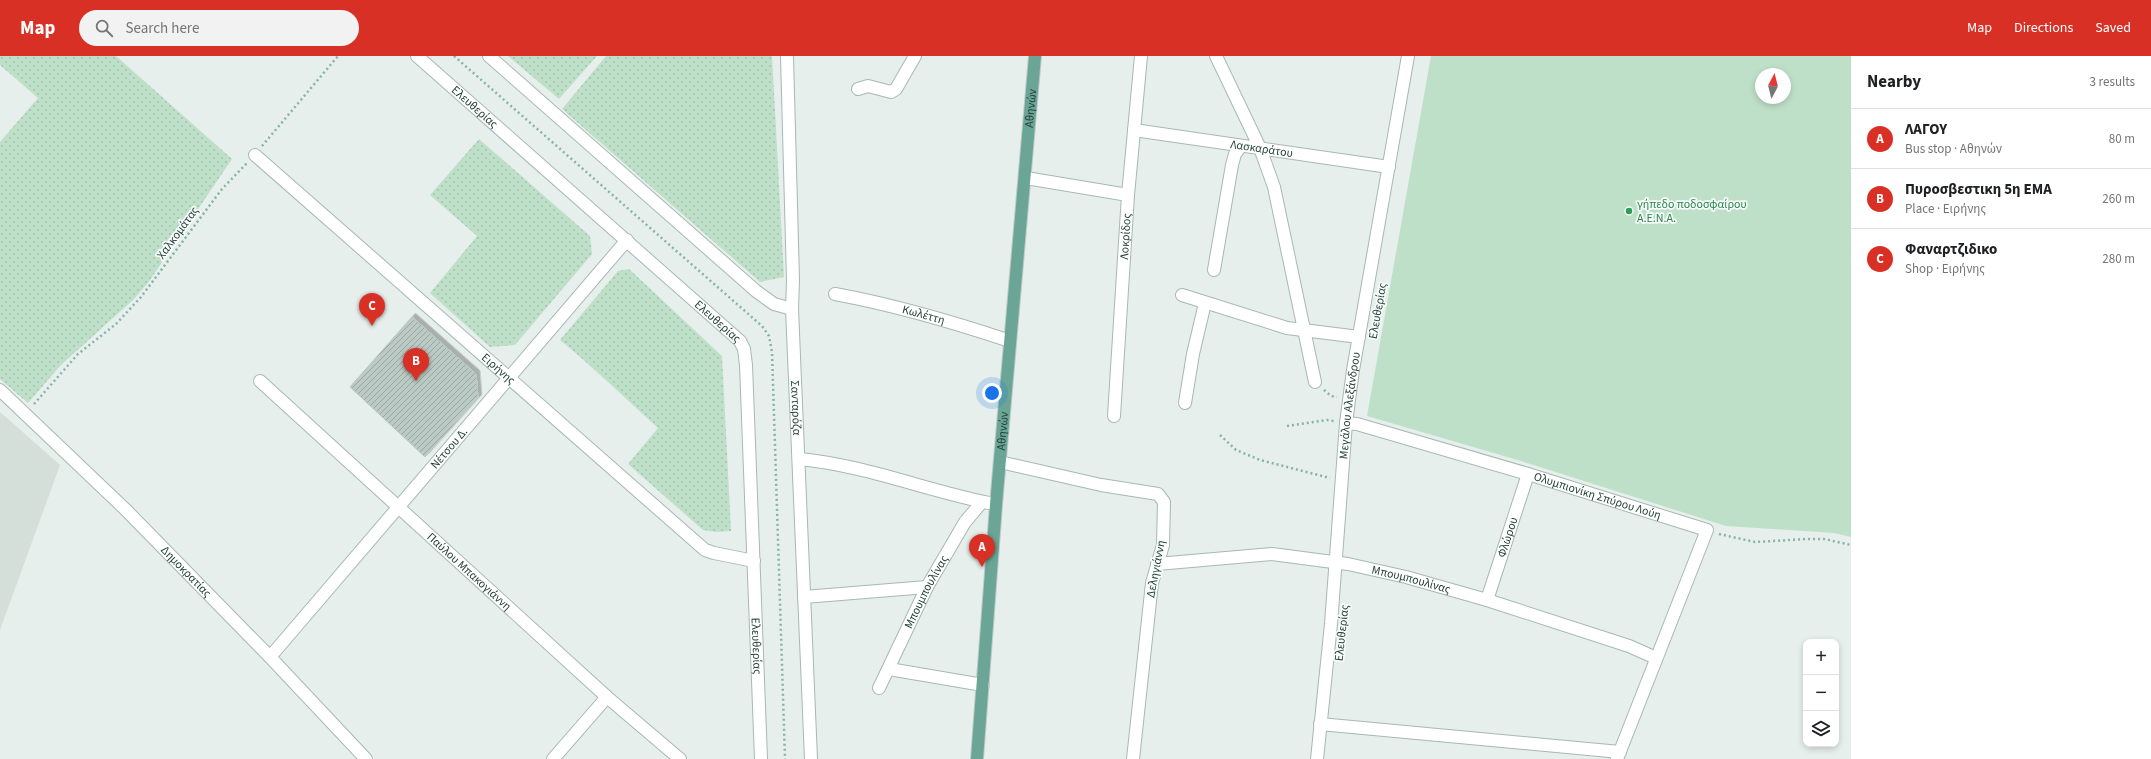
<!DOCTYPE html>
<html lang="en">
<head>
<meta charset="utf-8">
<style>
	body { margin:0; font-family:"Source Sans 3",sans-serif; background:#f2f2f2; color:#202124 }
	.controls { position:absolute; right:12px; bottom:12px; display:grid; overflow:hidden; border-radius:8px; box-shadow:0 2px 6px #0003 }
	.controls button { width:36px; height:36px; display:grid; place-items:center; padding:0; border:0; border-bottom:1px solid #e0e0e0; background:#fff; color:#202124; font:20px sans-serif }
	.compass { position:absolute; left:1755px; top:12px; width:36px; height:36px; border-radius:50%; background:#fff; box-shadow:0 2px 6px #0003; rotate:7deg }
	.you { position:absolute; left:992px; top:337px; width:14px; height:14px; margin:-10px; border:3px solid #fff; border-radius:50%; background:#1a73e8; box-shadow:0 0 0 6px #1a73e833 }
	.badge { display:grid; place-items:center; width:26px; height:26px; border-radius:50%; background:#d93025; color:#fff; font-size:13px; font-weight:700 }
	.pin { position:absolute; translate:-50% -33px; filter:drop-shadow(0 1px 2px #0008) }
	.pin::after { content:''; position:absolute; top:21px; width:14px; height:12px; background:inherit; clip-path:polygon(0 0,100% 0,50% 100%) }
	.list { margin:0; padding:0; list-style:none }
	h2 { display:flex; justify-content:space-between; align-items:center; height:52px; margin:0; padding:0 16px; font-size:17px }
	h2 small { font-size:13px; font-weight:400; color:#757577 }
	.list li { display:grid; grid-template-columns:26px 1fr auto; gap:12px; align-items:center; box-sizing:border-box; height:60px; padding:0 16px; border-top:1px solid #e0e0e0 }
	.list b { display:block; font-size:15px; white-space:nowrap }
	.list p { margin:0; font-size:13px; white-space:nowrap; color:#757577 }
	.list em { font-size:13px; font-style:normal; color:#757577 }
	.icon { flex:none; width:22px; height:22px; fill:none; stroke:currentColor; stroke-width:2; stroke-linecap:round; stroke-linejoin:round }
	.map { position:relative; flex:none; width:1851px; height:703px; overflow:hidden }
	header { display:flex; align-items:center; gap:24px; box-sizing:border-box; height:56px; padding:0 20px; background:#d93025; color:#fff }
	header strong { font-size:19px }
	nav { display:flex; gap:22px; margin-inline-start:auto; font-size:14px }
	.search { width:280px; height:36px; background:#f2f2f2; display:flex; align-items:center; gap:10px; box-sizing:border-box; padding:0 14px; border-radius:22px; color:#757577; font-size:15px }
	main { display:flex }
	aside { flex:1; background:#fff }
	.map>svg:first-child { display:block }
	.built { fill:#d4dfda }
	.grass { fill:url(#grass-dots) }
	.pitch { fill:#bfe0c8; fill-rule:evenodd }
	.building { fill:url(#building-hatch); stroke:#b8c9c2; filter:url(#shadow) }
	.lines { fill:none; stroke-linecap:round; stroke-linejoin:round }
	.minor-casing { stroke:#a8b8b2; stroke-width:14 }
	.major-casing { stroke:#c2cac8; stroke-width:14 }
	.path { stroke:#86b3a5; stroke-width:2.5; stroke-dasharray:2 3; stroke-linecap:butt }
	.minor { stroke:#fff; stroke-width:12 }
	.major { stroke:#6aa596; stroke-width:12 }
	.leisure-dot { fill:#2e9e5b; stroke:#f7fbf9; stroke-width:1.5 }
	.labels { text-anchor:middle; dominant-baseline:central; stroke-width:3.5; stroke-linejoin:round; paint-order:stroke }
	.street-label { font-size:12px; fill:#24423a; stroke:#f7fbf9 }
	.leisure-label { font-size:12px; fill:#27864d; stroke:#f7fbf9; text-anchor:start }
</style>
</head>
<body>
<header>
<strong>Map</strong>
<div class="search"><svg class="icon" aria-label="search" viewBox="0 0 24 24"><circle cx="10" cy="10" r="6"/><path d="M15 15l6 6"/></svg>Search here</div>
<nav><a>Map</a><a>Directions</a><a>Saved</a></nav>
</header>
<main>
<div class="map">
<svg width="1851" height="703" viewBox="0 0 1851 703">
	<defs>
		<pattern id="grass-dots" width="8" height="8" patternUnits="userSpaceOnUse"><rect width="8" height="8" fill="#bfe0c8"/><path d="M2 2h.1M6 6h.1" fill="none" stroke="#a4c1ad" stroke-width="1.8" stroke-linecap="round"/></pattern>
		<pattern id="building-hatch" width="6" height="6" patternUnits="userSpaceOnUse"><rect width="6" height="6" fill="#bbcac4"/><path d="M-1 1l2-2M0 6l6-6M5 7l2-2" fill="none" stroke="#98a6a0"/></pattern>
		<filter id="shadow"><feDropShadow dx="3.5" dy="-3.5" stdDeviation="0" flood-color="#0004"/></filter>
	</defs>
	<rect width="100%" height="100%" fill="#e6efeb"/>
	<path class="built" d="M 0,356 L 60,409 L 0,574 Z"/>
	<path class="grass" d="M 0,0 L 116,0 L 232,103 L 148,227 L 133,244 L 61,309 L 28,347 L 0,323 L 0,86 L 38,42 L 0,9 Z
		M 508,0 L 597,0 L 559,43 Z
		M 606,0 L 772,0 L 784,221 L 760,226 L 562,53 Z
		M 479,83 L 590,180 L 592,198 L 515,289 L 490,291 L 430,237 L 477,180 L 430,139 Z
		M 629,213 L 722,300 L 731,475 L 716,476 L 703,474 L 628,408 L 658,372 C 625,342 594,312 560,284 L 618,215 Z"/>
	<path class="pitch" d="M 1431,0 L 1851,0 L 1851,481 L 1834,477 L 1726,470 L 1521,405 L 1367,360 ZM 1761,18 L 1785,18 L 1785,42 L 1761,42 Z"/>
	<path class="building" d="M 412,261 L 476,318 L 478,342 L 425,401 L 350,331 Z"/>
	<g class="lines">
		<g class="minor-casing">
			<g id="minor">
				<path id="s1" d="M 417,0 L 740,285 L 744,293 L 746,309 L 761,703"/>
				<path d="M 489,0 L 756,235 L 774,248 L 792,253"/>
				<path id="s2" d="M 787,0 L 793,224 L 792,253 L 811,703"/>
				<path d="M 1216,0 L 1260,92 L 1274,131 L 1315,326"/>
				<path d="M 858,33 L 868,30 L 891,36 L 896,33 L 915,0"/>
				<path id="s3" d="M 1134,74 L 1389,111"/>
				<path id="s4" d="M 255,99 L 705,494 L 714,497 L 754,505"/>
				<path d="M 1026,122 L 1128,139"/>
				<path d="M 1214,214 L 1232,109 L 1235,98 L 1241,90"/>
				<path id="s5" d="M 835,238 C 895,249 953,266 1010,285"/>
				<path d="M 1182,239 L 1287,272 L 1359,281"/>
				<path id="s6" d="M 260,325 L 607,641 L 680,703"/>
				<path id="s7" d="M 0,334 L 125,453 L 270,601 L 366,703"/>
				<path d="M 1185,347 L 1193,298 L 1205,247"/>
				<path id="s8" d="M 1114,360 L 1128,139 L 1141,0"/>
				<path id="s9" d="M 1346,367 L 1357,368 L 1528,418 L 1707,474 L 1617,703"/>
				<path d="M 799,403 C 864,409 925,434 989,447"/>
				<path d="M 1000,406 L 1101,429 L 1158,438 L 1164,446 L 1163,489 L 1152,527 L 1133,703"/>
				<path id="s10" d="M 1157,508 L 1272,498 L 1348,508 L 1406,521 L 1487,544 L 1629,590 L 1656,602"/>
				<path d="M 804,541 L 927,531"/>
				<path id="s11" d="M 1487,544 L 1528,418"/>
				<path id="s12" d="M 270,601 L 627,184"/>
				<path d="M 889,613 L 983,629"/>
				<path id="s13" d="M 879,632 L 927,531 L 965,466 L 982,446"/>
				<path d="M 1320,668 L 1620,696"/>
				<path d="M 553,703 L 607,641"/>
				<path id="s14" d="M 1317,703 L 1331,568 L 1346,367 L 1353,314 L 1408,0"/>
			</g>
		</g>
		<g class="major-casing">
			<g id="major">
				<path id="s15" d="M 977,703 L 996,449 L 1035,0"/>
			</g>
		</g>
		<path class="path" d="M 454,0 L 762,270 L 769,280 L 772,296 L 785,703
			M 262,90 L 338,0
			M 1324,334 L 1331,340 L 1337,341
			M 34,348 L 78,298 L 116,268 L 141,241 L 222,133 L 247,107
			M 1287,370 L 1327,364 L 1334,365
			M 1220,379 L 1236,394 L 1260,404 L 1330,422
			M 1719,478 L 1755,486 L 1807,483 L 1824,483 L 1851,489"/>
		<use href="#minor" class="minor"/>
		<use href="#major" class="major"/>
	</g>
	<circle class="leisure-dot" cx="1629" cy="155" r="4"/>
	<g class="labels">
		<g class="street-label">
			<text stroke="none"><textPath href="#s1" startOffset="77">Ελευθερίας</textPath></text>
			<text stroke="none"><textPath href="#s15" startOffset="653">Αθηνών</textPath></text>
			<text stroke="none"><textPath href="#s3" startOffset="129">Λασκαράτου</textPath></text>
			<text transform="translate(178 177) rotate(-54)">Χαλκομάτας</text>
			<text stroke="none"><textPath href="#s8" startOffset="180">Λοκρίδος</textPath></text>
			<text transform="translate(1378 255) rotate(-80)">Ελευθερίας</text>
			<text stroke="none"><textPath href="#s5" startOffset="91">Κωλέττη</textPath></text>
			<text stroke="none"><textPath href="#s1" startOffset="401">Ελευθερίας</textPath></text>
			<text stroke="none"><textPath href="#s4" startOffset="324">Ειρήνης</textPath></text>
			<text stroke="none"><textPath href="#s14" startOffset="355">Μεγάλου Αλεξάνδρου</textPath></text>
			<text stroke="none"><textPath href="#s2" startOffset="352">Σανταρόζα</textPath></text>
			<text stroke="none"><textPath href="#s15" startOffset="329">Αθηνών</textPath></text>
			<text stroke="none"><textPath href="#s12" startOffset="275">Νέτσου Δ.</textPath></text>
			<text stroke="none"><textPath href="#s9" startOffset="262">Ολυμπιονίκη Σπύρου Λούη</textPath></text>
			<text stroke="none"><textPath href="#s11" startOffset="66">Φλώρου</textPath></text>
			<text transform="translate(1156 513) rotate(-79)">Δεληγιάννη</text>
			<text stroke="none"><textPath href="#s7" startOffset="260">Δημοκρατίας</textPath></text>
			<text stroke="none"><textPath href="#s6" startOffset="283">Παύλου Μπακογιάννη</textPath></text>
			<text stroke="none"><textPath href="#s10" startOffset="257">Μπουμπουλίνας</textPath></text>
			<text stroke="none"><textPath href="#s13" startOffset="107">Μπουμπουλίνας</textPath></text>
			<text transform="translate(1342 577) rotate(-84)">Ελευθερίας</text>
			<text stroke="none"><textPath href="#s1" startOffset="737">Ελευθερίας</textPath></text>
		</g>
		<g class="leisure-label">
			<text x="1637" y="148">γήπεδο ποδοσφαίρου<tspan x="1637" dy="14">Α.Ε.Ν.Α.</tspan></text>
		</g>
	</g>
</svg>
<div class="controls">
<button>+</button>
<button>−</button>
<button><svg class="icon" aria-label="layers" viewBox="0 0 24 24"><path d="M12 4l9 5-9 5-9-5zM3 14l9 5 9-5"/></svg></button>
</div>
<svg class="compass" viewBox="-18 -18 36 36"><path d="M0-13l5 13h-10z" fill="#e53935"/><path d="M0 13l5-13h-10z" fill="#757577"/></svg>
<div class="you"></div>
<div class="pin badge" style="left:982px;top:511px">A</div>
<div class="pin badge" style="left:416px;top:325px">B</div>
<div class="pin badge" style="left:372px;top:270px">C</div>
</div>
<aside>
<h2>Nearby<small>3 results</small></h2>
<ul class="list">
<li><span class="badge">A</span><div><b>ΛΑΓΟΥ</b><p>Bus stop · Αθηνών</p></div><em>80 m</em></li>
<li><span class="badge">B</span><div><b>Πυροσβεστικη 5η ΕΜΑ</b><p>Place · Ειρήνης</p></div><em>260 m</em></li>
<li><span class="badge">C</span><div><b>Φαναρτζιδικο</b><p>Shop · Ειρήνης</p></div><em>280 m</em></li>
</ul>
</aside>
</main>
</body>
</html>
